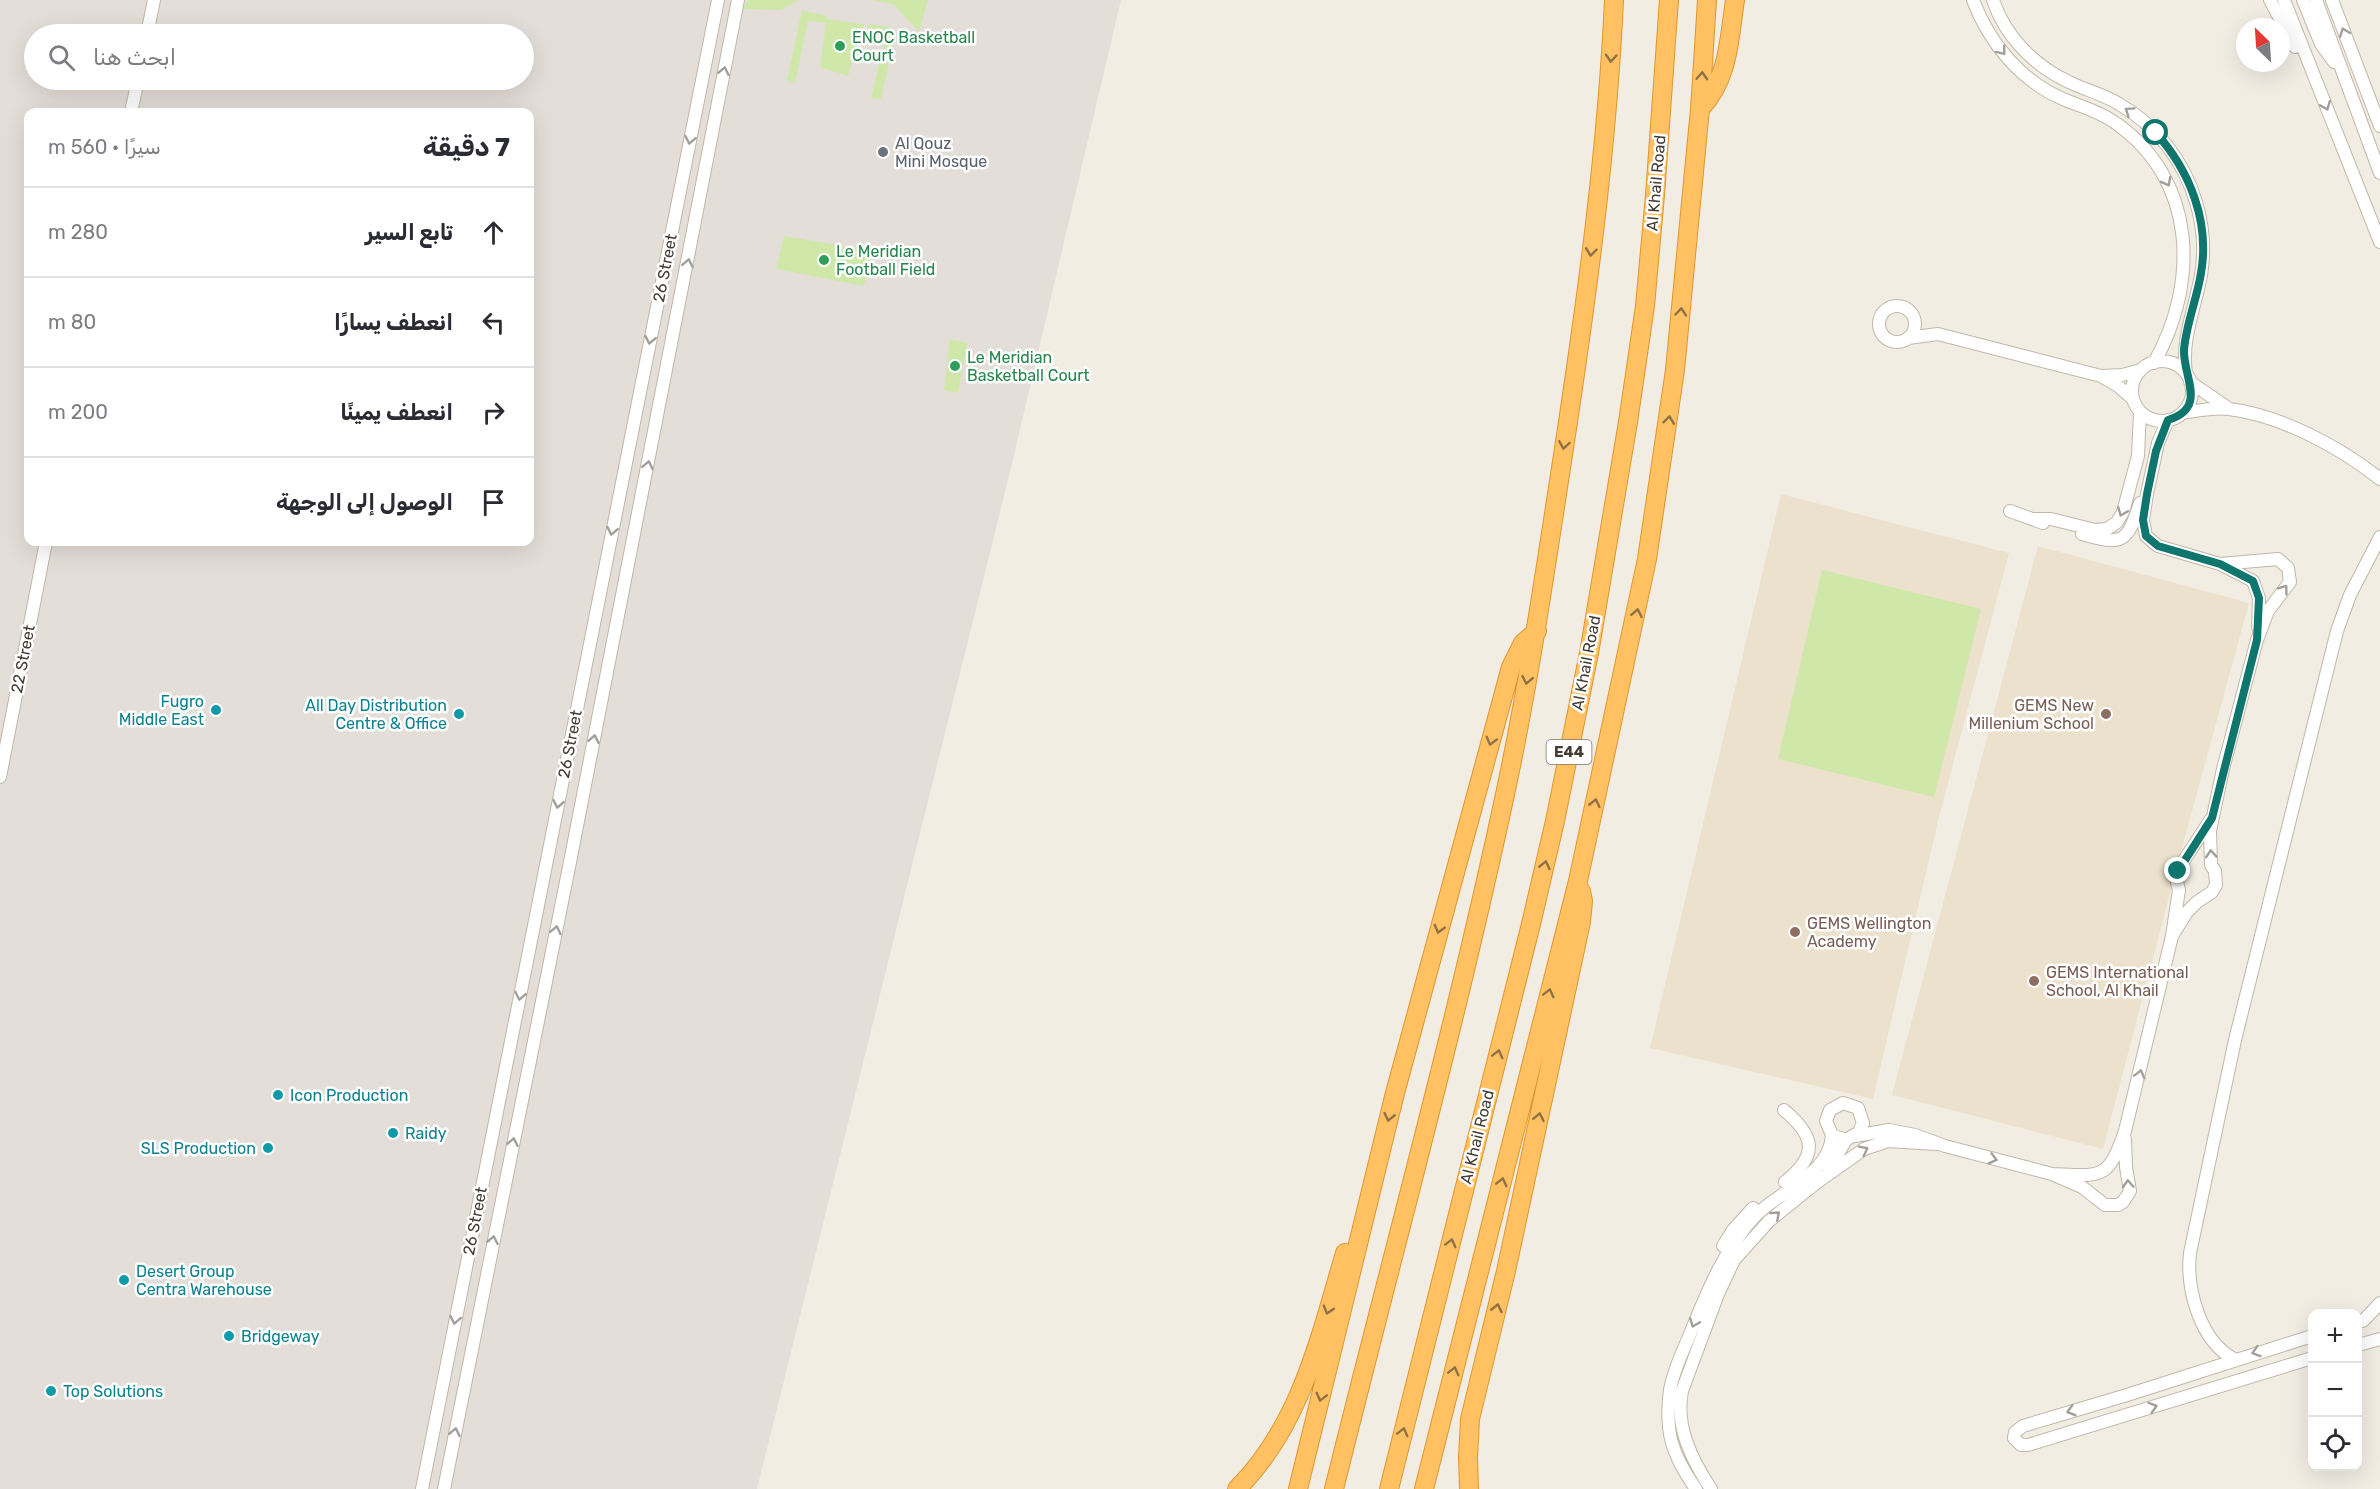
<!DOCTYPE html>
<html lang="ar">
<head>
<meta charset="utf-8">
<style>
	body { margin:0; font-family:Rubik,"Noto Naskh Arabic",sans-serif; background:#f7f7f7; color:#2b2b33; direction:rtl }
	.controls { position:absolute; right:18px; bottom:18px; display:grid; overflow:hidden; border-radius:12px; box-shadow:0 6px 24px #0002 }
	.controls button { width:54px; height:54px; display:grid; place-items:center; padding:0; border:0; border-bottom:2px solid #e1e1e2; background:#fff; color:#2b2b33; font:30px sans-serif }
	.compass { position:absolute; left:2236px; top:18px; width:54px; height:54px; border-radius:50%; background:#fff; box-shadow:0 6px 24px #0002; rotate:335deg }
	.stop { position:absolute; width:18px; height:18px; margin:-14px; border:4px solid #0f766e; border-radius:50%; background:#fff }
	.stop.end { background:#0f766e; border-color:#fff; box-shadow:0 2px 6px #0008 }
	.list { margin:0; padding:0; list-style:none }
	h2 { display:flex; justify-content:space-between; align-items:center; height:78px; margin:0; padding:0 24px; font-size:26px }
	h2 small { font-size:20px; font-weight:400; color:#7c7c81 }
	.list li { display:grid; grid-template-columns:39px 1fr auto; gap:18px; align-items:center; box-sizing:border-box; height:90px; padding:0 24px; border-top:2px solid #e1e1e2 }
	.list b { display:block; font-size:22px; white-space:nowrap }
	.list em { font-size:20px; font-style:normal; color:#7c7c81 }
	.icon { flex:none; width:33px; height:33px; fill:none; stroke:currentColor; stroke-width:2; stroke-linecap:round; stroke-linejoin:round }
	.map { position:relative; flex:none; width:2380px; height:1489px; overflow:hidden; direction:ltr }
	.search { position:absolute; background:#fff; box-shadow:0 6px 24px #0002; left:24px; top:24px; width:510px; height:66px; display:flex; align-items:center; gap:15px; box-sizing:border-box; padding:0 21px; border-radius:33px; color:#7c7c81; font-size:22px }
	.panel { position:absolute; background:#fff; box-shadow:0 6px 24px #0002; left:24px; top:108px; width:510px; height:438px; border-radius:12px; direction:rtl }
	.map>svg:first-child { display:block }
	.industrial { fill:#e4ded8; fill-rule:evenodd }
	.education { fill:#ece1cc }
	.green { fill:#cfe8aa }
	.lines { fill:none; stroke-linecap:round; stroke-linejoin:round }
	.minor-casing { stroke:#c0b7a8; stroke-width:14 }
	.highway-casing { stroke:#e1952e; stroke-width:20 }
	.minor { stroke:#fff; stroke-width:12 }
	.highway { stroke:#ffc161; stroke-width:18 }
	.oneway { stroke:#a29e99 }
	.oneway2 { stroke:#8f7145 }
	.route { stroke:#0f766e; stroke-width:8 }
	.leisure-dot { fill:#2e9e5b; stroke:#fff; stroke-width:2 }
	.worship-dot { fill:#6b7280; stroke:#fff; stroke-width:2 }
	.culture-dot { fill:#0f9aa8; stroke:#fff; stroke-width:2 }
	.education-dot { fill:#8d6e63; stroke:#fff; stroke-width:2 }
	.labels { text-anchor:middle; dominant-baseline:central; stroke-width:5; stroke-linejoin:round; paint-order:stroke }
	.shield { fill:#fff; stroke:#7c7670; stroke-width:1.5 }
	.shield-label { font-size:15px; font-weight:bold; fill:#443c33 }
	.leisure-label { font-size:16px; fill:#27864d; stroke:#fff; text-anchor:start }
	.worship-label { font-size:16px; fill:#5b616d; stroke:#fff; text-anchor:start }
	.street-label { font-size:16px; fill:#443c33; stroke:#fff }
	.culture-label { font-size:16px; fill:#0d838f; stroke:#fff; text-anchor:start }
	.education-label { font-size:16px; fill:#785e54; stroke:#fff; text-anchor:start }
</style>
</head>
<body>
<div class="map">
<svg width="2380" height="1489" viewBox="0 0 2380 1489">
	<rect width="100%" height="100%" fill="#f2ede3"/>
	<path class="industrial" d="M 0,0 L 1121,0 L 1009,476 L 757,1489 L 0,1489 ZM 34,34 L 524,34 L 524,80 L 34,80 ZM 28,112 L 530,112 L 530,542 L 28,542 Z"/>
	<path class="education" d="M 1781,494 L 2009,553 L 1939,817 L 1873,1099 L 1650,1048 Z
		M 2038,546 L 2249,603 L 2177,866 L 2103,1149 L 1892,1095 Z"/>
	<path class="green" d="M 748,0 L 799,0 L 781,10 L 741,9 Z
		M 872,0 L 928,0 L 919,32 L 893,4 Z
		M 802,10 L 827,16 L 827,19 L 864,24 L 848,76 L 820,67 L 826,23 L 808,21 L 795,83 L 787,80 Z
		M 869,24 L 890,27 L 895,34 L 881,99 L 871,98 L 886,35 L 868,31 Z
		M 784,236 L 872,251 L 864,286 L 776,269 Z
		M 950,339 L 967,343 L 958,393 L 944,390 Z
		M 1822,570 L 1981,609 L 1934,797 L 1778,759 Z"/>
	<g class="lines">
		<g class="minor-casing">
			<path id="minor" d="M 1973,0 C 1989,43 2021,81 2063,99 C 2082,107 2101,112 2117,124 C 2197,181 2199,283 2154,363
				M 1993,0 C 2005,36 2034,66 2069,82 C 2085,90 2103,94 2119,104 C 2156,125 2184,161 2196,202 C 2203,225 2205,251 2201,275 C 2195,308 2181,339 2186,373
				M 2270,0 L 2295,47
				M 2284,0 L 2380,242
				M 2303,0 L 2321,44 L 2334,62
				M 2316,0 L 2380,173
				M 2332,0 L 2380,126
				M 147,34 L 154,0
				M 131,112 L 138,80
				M1879 324a18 18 0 1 1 36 0a18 18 0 1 1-36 0Z
				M 1908,338 L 1938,334 L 2101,376 L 2118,386 L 2133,399
				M2132 391a30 30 0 1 1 60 0a30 30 0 1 1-60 0Z
				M 2103,376 L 2122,375 L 2141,370
				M 2190,382 L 2228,408
				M 2182,413 C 2197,411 2214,407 2229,409 C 2280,415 2340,447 2380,479
				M 2168,420 L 2158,443 L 2147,494 L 2143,520 L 2146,536 L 2158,546 L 2220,564 L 2253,581 L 2259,598 L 2258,627
				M 2010,511 L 2043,523
				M 2036,519 L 2051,519 L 2095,530 L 2107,529 L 2117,522 L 2123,512 L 2138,456 L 2140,412
				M 2082,534 C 2123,546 2127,543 2140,503
				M 0,777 L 46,542
				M 2172,936 L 2187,912 L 2197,902 L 2212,892 L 2216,885 L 2215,871 L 2211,865 L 2210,831 L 2223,769 L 2257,640 L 2268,611 L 2290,582 L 2288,568 L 2278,559 L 2220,564
				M 1784,1110 C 1815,1136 1819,1155 1785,1182
				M 1855,1136 L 1889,1130 L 1915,1135 L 1945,1146 L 2052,1174 L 2082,1187 L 2105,1205 L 2118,1205 L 2123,1202 L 2130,1191 L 2126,1167 L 2125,1139
				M 1829,1169 L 1846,1140 L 1859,1132 L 1863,1123 L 1858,1108 L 1843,1103 L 1830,1110 L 1826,1121 L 1832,1135 L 1846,1140
				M 2052,1174 C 2101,1176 2108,1181 2125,1131 L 2172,936 L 2179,890 L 2176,878 L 2177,871 L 2211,819
				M 1723,1246 L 1733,1230 L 1753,1208
				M 2363,1321 L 2380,1303
				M 2312,1336 L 2127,1395 L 2023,1426 L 2015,1432 L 2014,1438 L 2021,1445 L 2028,1445 L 2312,1358
				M 2358,1345 L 2380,1339
				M 2234,1359 C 2200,1341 2186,1289 2190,1253 L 2235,1040 L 2337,631 L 2350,595 L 2380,537
				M 422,1489 L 718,0
				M 444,1489 L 570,862 L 738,0
				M 1696,1489 C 1683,1470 1671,1450 1669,1427 C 1668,1415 1668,1402 1670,1390 C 1673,1372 1681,1355 1688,1339 C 1706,1295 1723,1250 1756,1215 C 1781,1190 1830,1174 1832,1135
				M 1711,1489 C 1692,1460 1675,1427 1682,1391 L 1718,1294 L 1734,1260 L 1769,1221 L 1816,1183 L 1864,1149 L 1888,1141 L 1936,1144"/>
		</g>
		<g class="highway-casing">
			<path id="highway" d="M 1700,109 C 1729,79 1729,39 1735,0
				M 1237,1489 C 1301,1425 1320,1337 1345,1253
				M 1298,1489 L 1395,1093 L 1511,667 L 1523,643 L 1537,631
				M 1334,1489 C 1392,1255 1457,1021 1507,785 C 1530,676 1546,565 1563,455 C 1586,304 1607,152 1614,0
				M 1389,1489 L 1531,924 L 1555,821 L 1589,653 L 1628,422 L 1645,306 L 1655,195 L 1669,0
				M 1424,1489 L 1578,881 L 1647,559 L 1675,370 L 1700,109 L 1707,0
				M 1469,1489 L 1468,1457 L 1470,1419 L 1506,1271 L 1581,922 L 1583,901 L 1581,891"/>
		</g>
		<use href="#minor" class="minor"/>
		<use href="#highway" class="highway"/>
	</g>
	<defs><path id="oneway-chevron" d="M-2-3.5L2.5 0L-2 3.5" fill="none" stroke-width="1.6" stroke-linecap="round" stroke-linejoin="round" transform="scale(1.5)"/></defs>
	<g class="oneway">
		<use href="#oneway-chevron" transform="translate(2344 32) rotate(-111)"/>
		<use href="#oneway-chevron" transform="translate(2002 51) rotate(52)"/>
		<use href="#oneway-chevron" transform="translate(724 71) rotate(-79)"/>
		<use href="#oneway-chevron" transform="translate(2326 106) rotate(68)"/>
		<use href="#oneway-chevron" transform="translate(2129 111) rotate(-145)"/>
		<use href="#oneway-chevron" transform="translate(690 140) rotate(101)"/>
		<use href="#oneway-chevron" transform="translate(2167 182) rotate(62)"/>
		<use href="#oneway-chevron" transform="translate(688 263) rotate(-79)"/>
		<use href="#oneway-chevron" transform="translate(650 340) rotate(101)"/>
		<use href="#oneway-chevron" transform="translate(648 465) rotate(-79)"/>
		<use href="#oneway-chevron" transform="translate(2122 512) rotate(112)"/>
		<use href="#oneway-chevron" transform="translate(612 531) rotate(101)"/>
		<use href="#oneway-chevron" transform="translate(2284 589) rotate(-54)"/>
		<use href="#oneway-chevron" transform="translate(594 739) rotate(-79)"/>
		<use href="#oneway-chevron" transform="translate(558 804) rotate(101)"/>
		<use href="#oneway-chevron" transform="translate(2211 854) rotate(-94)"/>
		<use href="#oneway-chevron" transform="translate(556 930) rotate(-78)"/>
		<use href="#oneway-chevron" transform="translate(520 996) rotate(101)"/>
		<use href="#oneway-chevron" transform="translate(2140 1074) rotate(-76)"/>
		<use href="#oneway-chevron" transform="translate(513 1142) rotate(-79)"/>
		<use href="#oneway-chevron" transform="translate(1864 1150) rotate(-27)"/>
		<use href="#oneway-chevron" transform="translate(1993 1159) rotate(15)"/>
		<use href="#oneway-chevron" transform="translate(2128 1184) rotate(-93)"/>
		<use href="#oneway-chevron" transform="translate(1776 1215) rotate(-42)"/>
		<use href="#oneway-chevron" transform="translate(493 1240) rotate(-79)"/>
		<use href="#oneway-chevron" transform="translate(455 1320) rotate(101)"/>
		<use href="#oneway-chevron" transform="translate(1694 1323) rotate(112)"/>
		<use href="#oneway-chevron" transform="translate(2256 1352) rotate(163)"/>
		<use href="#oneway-chevron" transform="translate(2153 1407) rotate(-17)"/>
		<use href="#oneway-chevron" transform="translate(2071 1411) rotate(164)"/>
		<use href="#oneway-chevron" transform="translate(455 1432) rotate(-78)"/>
	</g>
	<g class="oneway2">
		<use href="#oneway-chevron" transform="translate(1611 58) rotate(94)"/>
		<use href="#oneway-chevron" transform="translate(1702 76) rotate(-87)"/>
		<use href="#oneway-chevron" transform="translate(1591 252) rotate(97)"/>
		<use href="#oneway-chevron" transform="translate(1681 312) rotate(-85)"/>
		<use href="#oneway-chevron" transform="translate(1669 420) rotate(-83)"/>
		<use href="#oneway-chevron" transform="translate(1564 445) rotate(99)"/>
		<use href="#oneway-chevron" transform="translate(1637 613) rotate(-79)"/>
		<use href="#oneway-chevron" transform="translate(1527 680) rotate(101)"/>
		<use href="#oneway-chevron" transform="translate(1491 741) rotate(105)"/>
		<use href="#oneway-chevron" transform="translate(1595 803) rotate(-77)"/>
		<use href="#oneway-chevron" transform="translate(1545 865) rotate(-77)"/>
		<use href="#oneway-chevron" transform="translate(1439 929) rotate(105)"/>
		<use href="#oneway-chevron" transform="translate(1549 993) rotate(-76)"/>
		<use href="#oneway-chevron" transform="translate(1498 1054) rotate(-76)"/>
		<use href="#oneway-chevron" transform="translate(1389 1117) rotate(103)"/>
		<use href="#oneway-chevron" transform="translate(1539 1117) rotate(-78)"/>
		<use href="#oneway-chevron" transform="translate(1502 1182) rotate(-76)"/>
		<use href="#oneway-chevron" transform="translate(1451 1243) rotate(-76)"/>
		<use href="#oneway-chevron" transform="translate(1497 1308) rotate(-77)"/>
		<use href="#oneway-chevron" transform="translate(1328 1310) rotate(107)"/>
		<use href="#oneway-chevron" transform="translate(1454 1371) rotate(-76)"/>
		<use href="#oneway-chevron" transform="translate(1321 1397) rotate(104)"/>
		<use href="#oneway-chevron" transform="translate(1403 1432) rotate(-76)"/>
	</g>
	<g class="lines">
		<path class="route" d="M 2156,133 C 2190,171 2210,222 2201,273 C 2197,299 2186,324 2184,350 C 2183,377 2208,408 2168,420 L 2156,451 L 2147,494 L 2143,520 L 2146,536 L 2158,546 L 2220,564 L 2253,581 L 2259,598 L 2257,640 L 2212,818 L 2178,871"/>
	</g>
	<g class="leisure-dot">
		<circle cx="840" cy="46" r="6"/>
		<circle cx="824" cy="260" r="6"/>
		<circle cx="955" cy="366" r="6"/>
	</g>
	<circle class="worship-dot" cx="883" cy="152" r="6"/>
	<g class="culture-dot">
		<circle cx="216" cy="710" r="6"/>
		<circle cx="459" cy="714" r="6"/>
		<circle cx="278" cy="1095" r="6"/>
		<circle cx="393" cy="1133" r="6"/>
		<circle cx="268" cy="1148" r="6"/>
		<circle cx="124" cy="1280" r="6"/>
		<circle cx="229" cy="1336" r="6"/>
		<circle cx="51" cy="1391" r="6"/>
	</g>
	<g class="education-dot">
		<circle cx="2106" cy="714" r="6"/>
		<circle cx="1795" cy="932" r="6"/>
		<circle cx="2034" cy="981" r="6"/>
	</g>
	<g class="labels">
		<rect class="shield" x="1546.5" y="740" width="45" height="24" rx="4.5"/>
		<g class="shield-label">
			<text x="1569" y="752">E44</text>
		</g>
		<g class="leisure-label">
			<text x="852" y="37">ENOC Basketball<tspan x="852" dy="18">Court</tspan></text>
			<text x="836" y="251">Le Meridian<tspan x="836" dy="18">Football Field</tspan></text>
			<text x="967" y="357">Le Meridian<tspan x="967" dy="18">Basketball Court</tspan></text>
		</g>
		<g class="worship-label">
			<text x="895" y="143">Al Qouz<tspan x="895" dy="18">Mini Mosque</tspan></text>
		</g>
		<g class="street-label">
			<text transform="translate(1656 183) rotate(-85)">Al Khail Road</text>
			<text transform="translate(665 268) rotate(-79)">26 Street</text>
			<text transform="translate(23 659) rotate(-79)">22 Street</text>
			<text transform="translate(1586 663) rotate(-79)">Al Khail Road</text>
			<text transform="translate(570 744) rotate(-79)">26 Street</text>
			<text transform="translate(1477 1137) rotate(-76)">Al Khail Road</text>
			<text transform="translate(475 1221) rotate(-79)">26 Street</text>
		</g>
		<g class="culture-label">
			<text x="204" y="701" text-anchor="end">Fugro<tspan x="204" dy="18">Middle East</tspan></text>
			<text x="447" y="705" text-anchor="end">All Day Distribution<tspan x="447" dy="18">Centre &amp; Office</tspan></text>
			<text x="290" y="1095">Icon Production</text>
			<text x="405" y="1133">Raidy</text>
			<text x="256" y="1148" text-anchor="end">SLS Production</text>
			<text x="136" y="1271">Desert Group<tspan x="136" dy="18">Centra Warehouse</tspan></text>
			<text x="241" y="1336">Bridgeway</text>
			<text x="63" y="1391">Top Solutions</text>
		</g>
		<g class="education-label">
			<text x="2094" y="705" text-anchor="end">GEMS New<tspan x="2094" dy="18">Millenium School</tspan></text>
			<text x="1807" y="923">GEMS Wellington<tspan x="1807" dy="18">Academy</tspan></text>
			<text x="2046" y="972">GEMS International<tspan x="2046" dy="18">School, Al Khail</tspan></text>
		</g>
	</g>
</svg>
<div class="controls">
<button>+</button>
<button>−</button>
<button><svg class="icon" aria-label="locate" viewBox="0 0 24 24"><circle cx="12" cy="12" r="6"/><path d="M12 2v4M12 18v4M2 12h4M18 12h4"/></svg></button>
</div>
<svg class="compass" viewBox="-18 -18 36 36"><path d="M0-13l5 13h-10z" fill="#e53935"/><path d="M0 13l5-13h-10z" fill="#7c7c81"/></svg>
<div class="stop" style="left:2156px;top:133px"></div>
<div class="stop end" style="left:2178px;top:871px"></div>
<div class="search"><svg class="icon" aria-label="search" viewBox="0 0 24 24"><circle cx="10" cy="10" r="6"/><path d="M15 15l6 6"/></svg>ابحث هنا</div>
<section class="panel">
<h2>7 دقيقة<small>سيرًا · 560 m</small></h2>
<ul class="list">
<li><svg class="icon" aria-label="ahead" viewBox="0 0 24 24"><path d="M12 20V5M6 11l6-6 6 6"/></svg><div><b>تابع السير</b></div><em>280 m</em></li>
<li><svg class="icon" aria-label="left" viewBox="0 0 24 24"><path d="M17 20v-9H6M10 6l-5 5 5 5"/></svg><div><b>انعطف يسارًا</b></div><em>80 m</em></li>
<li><svg class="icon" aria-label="right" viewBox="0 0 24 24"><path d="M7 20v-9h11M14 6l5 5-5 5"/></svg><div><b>انعطف يمينًا</b></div><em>200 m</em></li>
<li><svg class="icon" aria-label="arrive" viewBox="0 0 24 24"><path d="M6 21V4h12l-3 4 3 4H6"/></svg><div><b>الوصول إلى الوجهة</b></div></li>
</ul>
</section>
</div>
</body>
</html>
